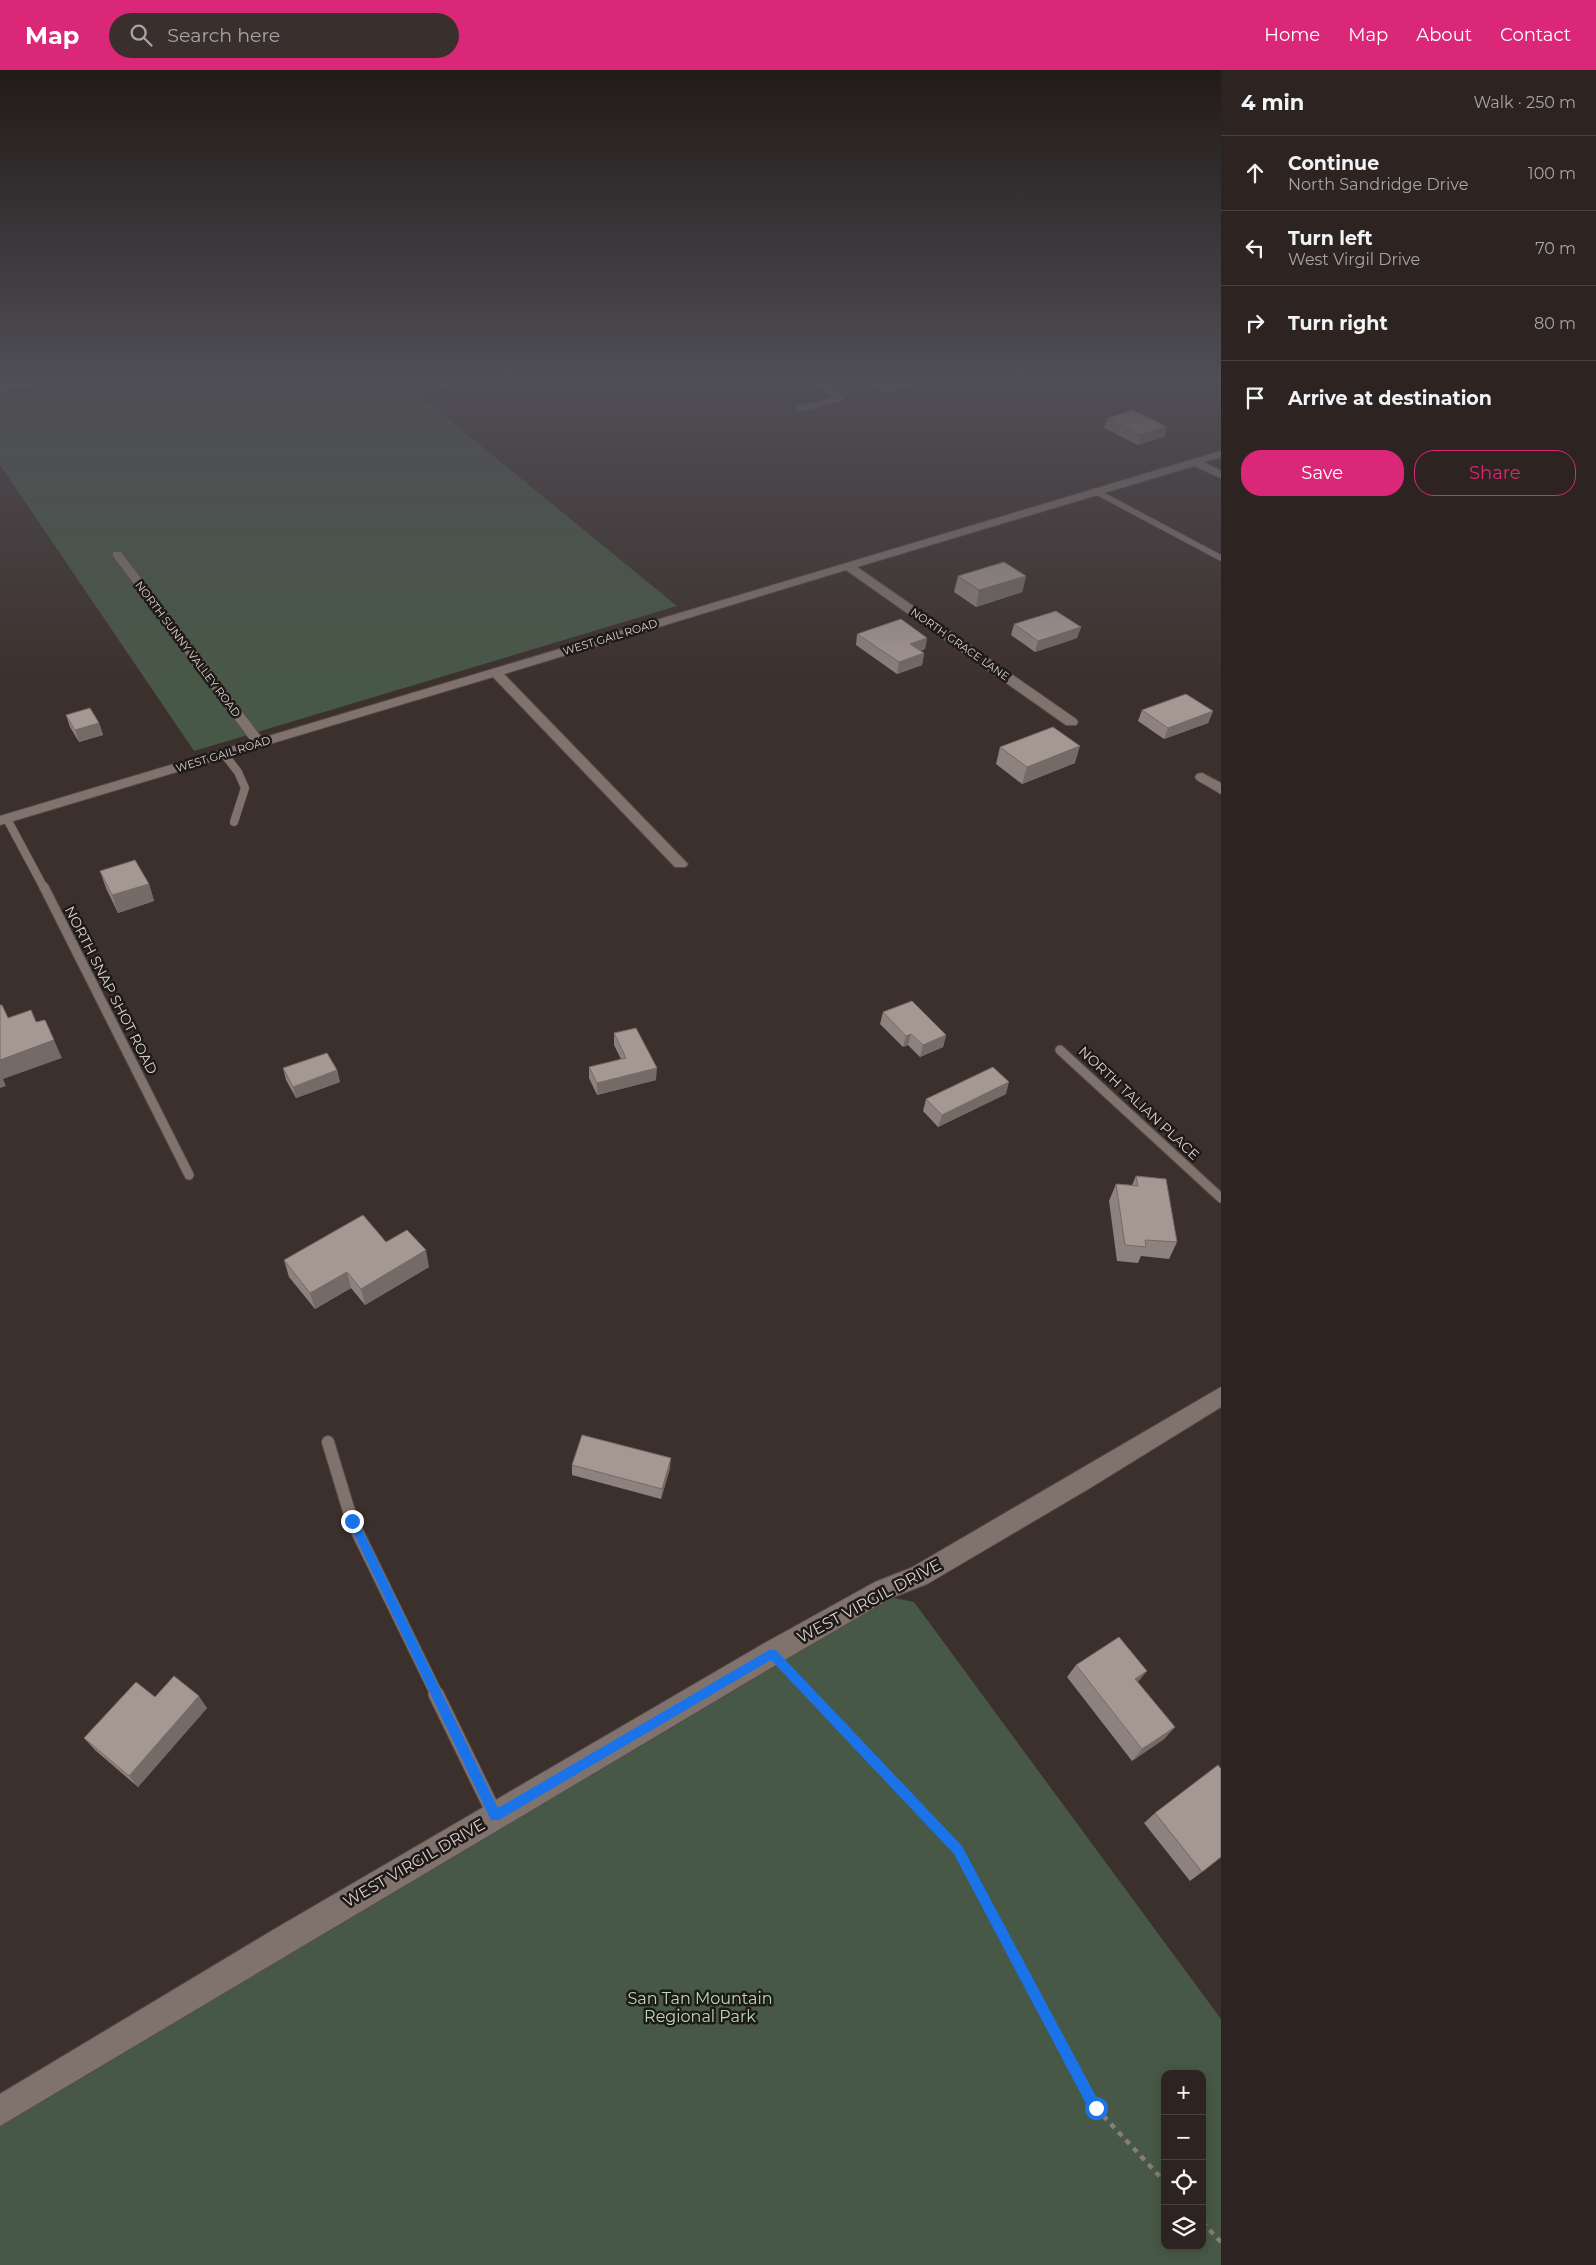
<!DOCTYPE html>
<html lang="en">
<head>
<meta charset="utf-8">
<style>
	body { margin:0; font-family:Montserrat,sans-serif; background:#39302e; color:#f1f3f6 }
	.controls { position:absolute; right:15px; bottom:15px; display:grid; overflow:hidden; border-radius:10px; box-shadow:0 2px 12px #0003 }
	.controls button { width:45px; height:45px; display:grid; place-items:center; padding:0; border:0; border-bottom:1px solid #48413f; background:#2d2421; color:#f1f3f6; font:25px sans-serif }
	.stop { position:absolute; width:15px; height:15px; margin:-11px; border:4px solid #1a73e8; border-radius:50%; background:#fff }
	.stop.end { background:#1a73e8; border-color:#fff; box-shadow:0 1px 5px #0008 }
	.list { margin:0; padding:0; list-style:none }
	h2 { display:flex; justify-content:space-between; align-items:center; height:65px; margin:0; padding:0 20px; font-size:21px }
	h2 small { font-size:16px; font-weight:400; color:#a7a4a5 }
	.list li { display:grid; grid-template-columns:32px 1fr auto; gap:15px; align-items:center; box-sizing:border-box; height:75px; padding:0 20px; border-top:1px solid #48413f }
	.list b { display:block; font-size:19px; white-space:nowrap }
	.list p { margin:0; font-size:16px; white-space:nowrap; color:#a7a4a5 }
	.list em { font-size:16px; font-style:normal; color:#a7a4a5 }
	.actions { display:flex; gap:10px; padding:15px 20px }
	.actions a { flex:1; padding:11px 0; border:1px solid #db2777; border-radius:20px; text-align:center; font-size:18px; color:#db2777 }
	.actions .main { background:#db2777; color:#fff }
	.icon { flex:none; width:28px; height:28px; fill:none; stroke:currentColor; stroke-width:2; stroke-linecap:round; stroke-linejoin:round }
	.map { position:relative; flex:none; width:1221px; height:2195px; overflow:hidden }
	header { display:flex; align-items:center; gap:30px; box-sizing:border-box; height:70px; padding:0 25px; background:#db2777; color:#fff }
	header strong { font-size:24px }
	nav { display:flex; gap:28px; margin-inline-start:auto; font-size:18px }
	.search { width:350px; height:45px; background:#39302e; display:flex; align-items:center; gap:12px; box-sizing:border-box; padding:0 18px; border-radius:28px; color:#a7a4a5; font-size:19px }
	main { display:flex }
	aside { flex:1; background:#2d2421 }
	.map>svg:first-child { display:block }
	.green { fill:#485846; fill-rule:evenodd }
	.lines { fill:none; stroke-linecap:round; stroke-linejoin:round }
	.service-far4-casing { stroke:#564c49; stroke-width:7 }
	.service-far3-casing { stroke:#564c49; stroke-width:9 }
	.service-far2-casing { stroke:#564c49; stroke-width:11 }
	.service-far1-casing { stroke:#564c49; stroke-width:14 }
	.service-casing { stroke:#564c49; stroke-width:17 }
	.minor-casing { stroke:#564c49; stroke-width:2 }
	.path-far1 { stroke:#867c79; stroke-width:4; stroke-dasharray:4.5 4.5; stroke-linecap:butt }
	.path { stroke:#867c79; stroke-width:4.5; stroke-dasharray:5.5 5.5; stroke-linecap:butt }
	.service-far4 { stroke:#80736e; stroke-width:5.5 }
	.service-far3 { stroke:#80736e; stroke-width:8 }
	.service-far2 { stroke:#80736e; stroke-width:9 }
	.service-far1 { stroke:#80736e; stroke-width:12 }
	.service { stroke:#80736e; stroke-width:15 }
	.minor { fill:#80736e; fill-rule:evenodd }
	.wall { fill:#8e827e }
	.shaded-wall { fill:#746a66 }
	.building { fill:#a59792; stroke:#746a66 }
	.route { fill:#1a73e8 }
	.labels { text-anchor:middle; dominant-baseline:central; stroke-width:5; stroke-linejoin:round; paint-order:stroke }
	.far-street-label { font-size:11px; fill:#d8d0ce; stroke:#1f1a18 }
	.street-label { font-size:14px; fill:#d8d0ce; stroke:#1f1a18 }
	.near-street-label { font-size:16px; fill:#d8d0ce; stroke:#1f1a18 }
	.near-park-label { font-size:16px; fill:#b3deae; stroke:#1f1a18 }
</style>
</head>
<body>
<header>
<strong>Map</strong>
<div class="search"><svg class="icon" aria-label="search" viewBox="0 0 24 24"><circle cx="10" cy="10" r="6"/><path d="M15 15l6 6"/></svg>Search here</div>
<nav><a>Home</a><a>Map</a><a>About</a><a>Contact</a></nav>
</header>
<main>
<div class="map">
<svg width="1221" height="2195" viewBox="0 0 1221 2195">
	<rect width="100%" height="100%" fill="#3c302c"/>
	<path class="green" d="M 76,312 L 403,312 L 677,536 L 194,681 L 0,395 L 0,327 Z
		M 889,1527 L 914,1532 L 1221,1949 L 1221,2195 L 0,2195 L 0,2046 L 725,1626 ZM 1165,2004 L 1202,2004 L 1202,2176 L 1165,2176 Z"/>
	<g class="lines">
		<g class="service-far4-casing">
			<path id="service-far4" d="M 799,339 L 841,328 L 818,312
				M 1095,421 L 1221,488"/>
		</g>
		<g class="service-far3-casing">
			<path id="service-far3" d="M 224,684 L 238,702 L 245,718 L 234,752
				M 7,749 L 44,818"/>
		</g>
		<g class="service-far2-casing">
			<path id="service-far2" d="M 44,817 L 189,1105
				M 1060,980 L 1221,1128"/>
		</g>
		<g class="service-far1-casing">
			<path id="service-far1" d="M 328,1372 L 352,1451 L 437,1625"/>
		</g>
		<g class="service-casing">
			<path id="service" d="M 436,1624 L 495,1745"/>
		</g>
		<g class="minor-casing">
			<path id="minor" d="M 19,312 L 39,312 L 34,315 L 0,321 L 0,315 Z
				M 443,312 L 460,312 L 445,317 L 440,314 Z
				M 1221,381 L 1221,387 L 1204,392 L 1221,401 L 1221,408 L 1194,396 L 857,497 L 1076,649 L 1078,652 L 1076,655 L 1066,655 L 846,500 L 504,604 L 685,791 L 688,794 L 685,797 L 675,797 L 493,607 L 0,755 L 0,746 L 251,671 L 113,486 L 113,482 L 121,482 L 262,668 Z
				M 1202,703 L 1221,713 L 1221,724 L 1197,710 L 1195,707 L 1197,704 Z
				M 1221,1317 L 1221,1337 L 1090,1418 L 927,1514 L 891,1528 L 781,1592 L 0,2056 L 0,2024 L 273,1860 L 763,1574 L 875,1512 L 911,1498 Z"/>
		</g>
		<path class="path-far1" d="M 788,1599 L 813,1625"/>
		<path class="path" d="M 812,1624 L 958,1780 L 1096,2038 L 1165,2112
			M 1202,2152 L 1221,2172"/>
		<use href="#service-far4" class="service-far4"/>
		<use href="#service-far3" class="service-far3"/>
		<use href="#service-far2" class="service-far2"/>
		<use href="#service-far1" class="service-far1"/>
		<use href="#service" class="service"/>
		<use href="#minor" class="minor"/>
	</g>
	<path class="wall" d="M 868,312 L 923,312 L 887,322 Z
		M 1107,348 L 1164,367 L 1138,375 L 1104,358 Z
		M 958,506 L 1026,506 L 1022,522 L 976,537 L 954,522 Z
		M 1014,554 L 1081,557 L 1077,568 L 1035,582 L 1011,565 Z
		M 857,564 L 927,568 L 925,579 L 920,581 L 924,583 L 922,595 L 897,604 L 856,575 Z
		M 1142,640 L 1213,641 L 1208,653 L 1164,669 L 1138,651 Z
		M 66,645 L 99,653 L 103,665 L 79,672 L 70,657 Z
		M 1000,677 L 1075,693 L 1022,714 L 996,694 Z
		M 100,801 L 149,814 L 154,831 L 118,843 L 106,818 Z
		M 883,942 L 946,965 L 943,977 L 920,987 L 908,975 L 903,977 L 880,954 Z
		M 614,963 L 656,1010 L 597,1025 L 589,1008 L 589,997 L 621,989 L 614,975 Z
		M 283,998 L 337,1000 L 340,1012 L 296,1028 L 286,1010 Z
		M 1006,1024 L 938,1057 L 923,1041 L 926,1029 Z
		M 1136,1106 L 1177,1172 L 1169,1189 L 1141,1186 L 1138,1193 L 1117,1191 L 1109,1131 L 1116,1114 L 1132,1115 Z
		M 386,1172 L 429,1197 L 365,1235 L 351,1218 L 315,1239 L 289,1207 L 284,1190 Z
		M 572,1395 L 670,1398 L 661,1429 L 572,1405 Z
		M 1076,1595 L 1138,1612 L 1175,1657 L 1164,1669 L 1132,1691 L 1067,1607 Z
		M 155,1627 L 207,1638 L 138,1717 L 95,1680 L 84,1668 Z
		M 1155,1743 L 1202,1802 L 1190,1811 L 1144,1753 Z"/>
	<path class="shaded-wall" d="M 888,312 L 923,312 L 887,322 Z
		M 1167,357 L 1164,367 L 1138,375 L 1140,365 Z
		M 1026,506 L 1022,522 L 976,537 L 979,520 Z
		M 1081,557 L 1077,568 L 1035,582 L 1038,571 Z
		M 927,568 L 925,579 L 908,585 L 910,574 Z
		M 924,583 L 922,595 L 897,604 L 899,592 Z
		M 1213,641 L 1208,653 L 1164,669 L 1168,658 Z
		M 99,653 L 103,665 L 79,672 L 75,660 Z
		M 1080,676 L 1075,693 L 1022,714 L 1027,697 Z
		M 149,814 L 154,831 L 118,843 L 112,825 Z
		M 911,964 L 908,975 L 903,977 L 906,966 Z
		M 946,965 L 943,977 L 920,987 L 923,975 Z
		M 54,970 L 62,988 L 3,1009 L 6,1016 L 0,1018 L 0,990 Z
		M 657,998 L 656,1010 L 597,1025 L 597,1013 Z
		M 337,1000 L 340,1012 L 296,1028 L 293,1017 Z
		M 1009,1012 L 1006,1024 L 938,1057 L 942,1045 Z
		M 426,1180 L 429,1197 L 365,1235 L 361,1219 Z
		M 347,1202 L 351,1218 L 315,1239 L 310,1223 Z
		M 671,1388 L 670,1398 L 661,1429 L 662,1419 Z
		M 1147,1601 L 1137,1613 L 1135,1609 Z
		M 199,1626 L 207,1638 L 138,1717 L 129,1706 Z
		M 1175,1657 L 1164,1669 L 1132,1691 L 1142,1679 Z"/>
	<path class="building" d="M 1133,340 L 1167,357 L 1140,365 L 1107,348 Z
		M 1004,492 L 1026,506 L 979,520 L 958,506 Z
		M 1056,541 L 1081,557 L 1038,571 L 1014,554 Z
		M 901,549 L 927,568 L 910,574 L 924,583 L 899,592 L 857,564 Z
		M 1186,624 L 1213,641 L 1168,658 L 1142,640 Z
		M 90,638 L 99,653 L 75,660 L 66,645 Z
		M 1053,657 L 1080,676 L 1027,697 L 1000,677 Z
		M 135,790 L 149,814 L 112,825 L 100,801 Z
		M 912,931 L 946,965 L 923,975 L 911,964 L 906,966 L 883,942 Z
		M 0,935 L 2,935 L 8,948 L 31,940 L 36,952 L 45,950 L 54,970 L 0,990 Z
		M 636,958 L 657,998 L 597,1013 L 589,997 L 626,988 L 614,963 Z
		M 327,983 L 337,1000 L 293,1017 L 283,998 Z
		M 993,997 L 1009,1012 L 942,1045 L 926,1029 Z
		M 1136,1106 L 1166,1109 L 1177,1172 L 1145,1170 L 1146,1177 L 1125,1175 L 1116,1114 L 1138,1116 Z
		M 363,1145 L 386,1172 L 407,1160 L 426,1180 L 361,1219 L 347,1202 L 310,1223 L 284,1190 Z
		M 582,1365 L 671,1388 L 662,1419 L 572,1395 Z
		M 1119,1567 L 1147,1601 L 1135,1609 L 1175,1657 L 1142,1679 L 1076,1595 Z
		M 174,1606 L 199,1626 L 129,1706 L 84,1668 L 136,1612 L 155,1627 Z
		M 1218,1695 L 1221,1699 L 1221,1787 L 1202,1802 L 1155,1743 Z"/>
	<linearGradient id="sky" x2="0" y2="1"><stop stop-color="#211a18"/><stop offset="0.5" stop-color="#504e56"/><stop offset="1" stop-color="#504e56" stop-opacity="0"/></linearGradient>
	<rect width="1221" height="619" fill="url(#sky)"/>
	<path class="route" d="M 352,1446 L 356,1447 L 498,1738 L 769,1580 L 776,1580 L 962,1776 L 1100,2034 L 1102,2038 L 1100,2043 L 1096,2045 L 1091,2043 L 954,1784 L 771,1590 L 499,1750 L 491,1750 L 349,1454 L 349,1447 Z"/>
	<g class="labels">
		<g class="far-street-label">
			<text transform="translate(610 567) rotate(-17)">WEST GAIL ROAD</text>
			<text transform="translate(960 574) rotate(35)">NORTH GRACE LANE</text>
			<text transform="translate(188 579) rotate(53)">NORTH SUNNY VALLEY ROAD</text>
			<text transform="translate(223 684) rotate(-17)">WEST GAIL ROAD</text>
		</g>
		<g class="street-label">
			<text transform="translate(111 920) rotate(63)">NORTH SNAP SHOT ROAD</text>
			<text transform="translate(1139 1033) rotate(43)">NORTH TALIAN PLACE</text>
		</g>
		<g class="near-street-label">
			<text transform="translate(869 1531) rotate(-28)">WEST VIRGIL DRIVE</text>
			<text transform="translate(414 1793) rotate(-30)">WEST VIRGIL DRIVE</text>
		</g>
		<g class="near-park-label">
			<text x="700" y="1928">San Tan Mountain<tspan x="700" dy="18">Regional Park</tspan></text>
		</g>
	</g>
</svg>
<div class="controls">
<button>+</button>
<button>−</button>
<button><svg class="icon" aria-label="locate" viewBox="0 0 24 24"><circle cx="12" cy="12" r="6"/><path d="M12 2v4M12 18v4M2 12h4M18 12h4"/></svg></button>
<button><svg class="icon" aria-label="layers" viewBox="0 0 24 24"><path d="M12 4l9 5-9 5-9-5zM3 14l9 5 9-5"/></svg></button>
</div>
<div class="stop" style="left:1096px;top:2038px"></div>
<div class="stop end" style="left:352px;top:1451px"></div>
</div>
<aside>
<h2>4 min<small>Walk · 250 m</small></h2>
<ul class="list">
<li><svg class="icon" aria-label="ahead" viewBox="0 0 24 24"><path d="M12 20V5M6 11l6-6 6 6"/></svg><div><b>Continue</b><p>North Sandridge Drive</p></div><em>100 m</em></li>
<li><svg class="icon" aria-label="left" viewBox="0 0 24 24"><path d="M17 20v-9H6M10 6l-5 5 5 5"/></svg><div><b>Turn left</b><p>West Virgil Drive</p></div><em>70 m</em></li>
<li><svg class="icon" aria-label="right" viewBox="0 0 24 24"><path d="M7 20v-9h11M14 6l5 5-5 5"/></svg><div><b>Turn right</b></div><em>80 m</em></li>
<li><svg class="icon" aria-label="arrive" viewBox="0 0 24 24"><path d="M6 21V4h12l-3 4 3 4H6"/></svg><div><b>Arrive at destination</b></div></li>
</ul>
<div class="actions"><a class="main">Save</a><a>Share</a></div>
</aside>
</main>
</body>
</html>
